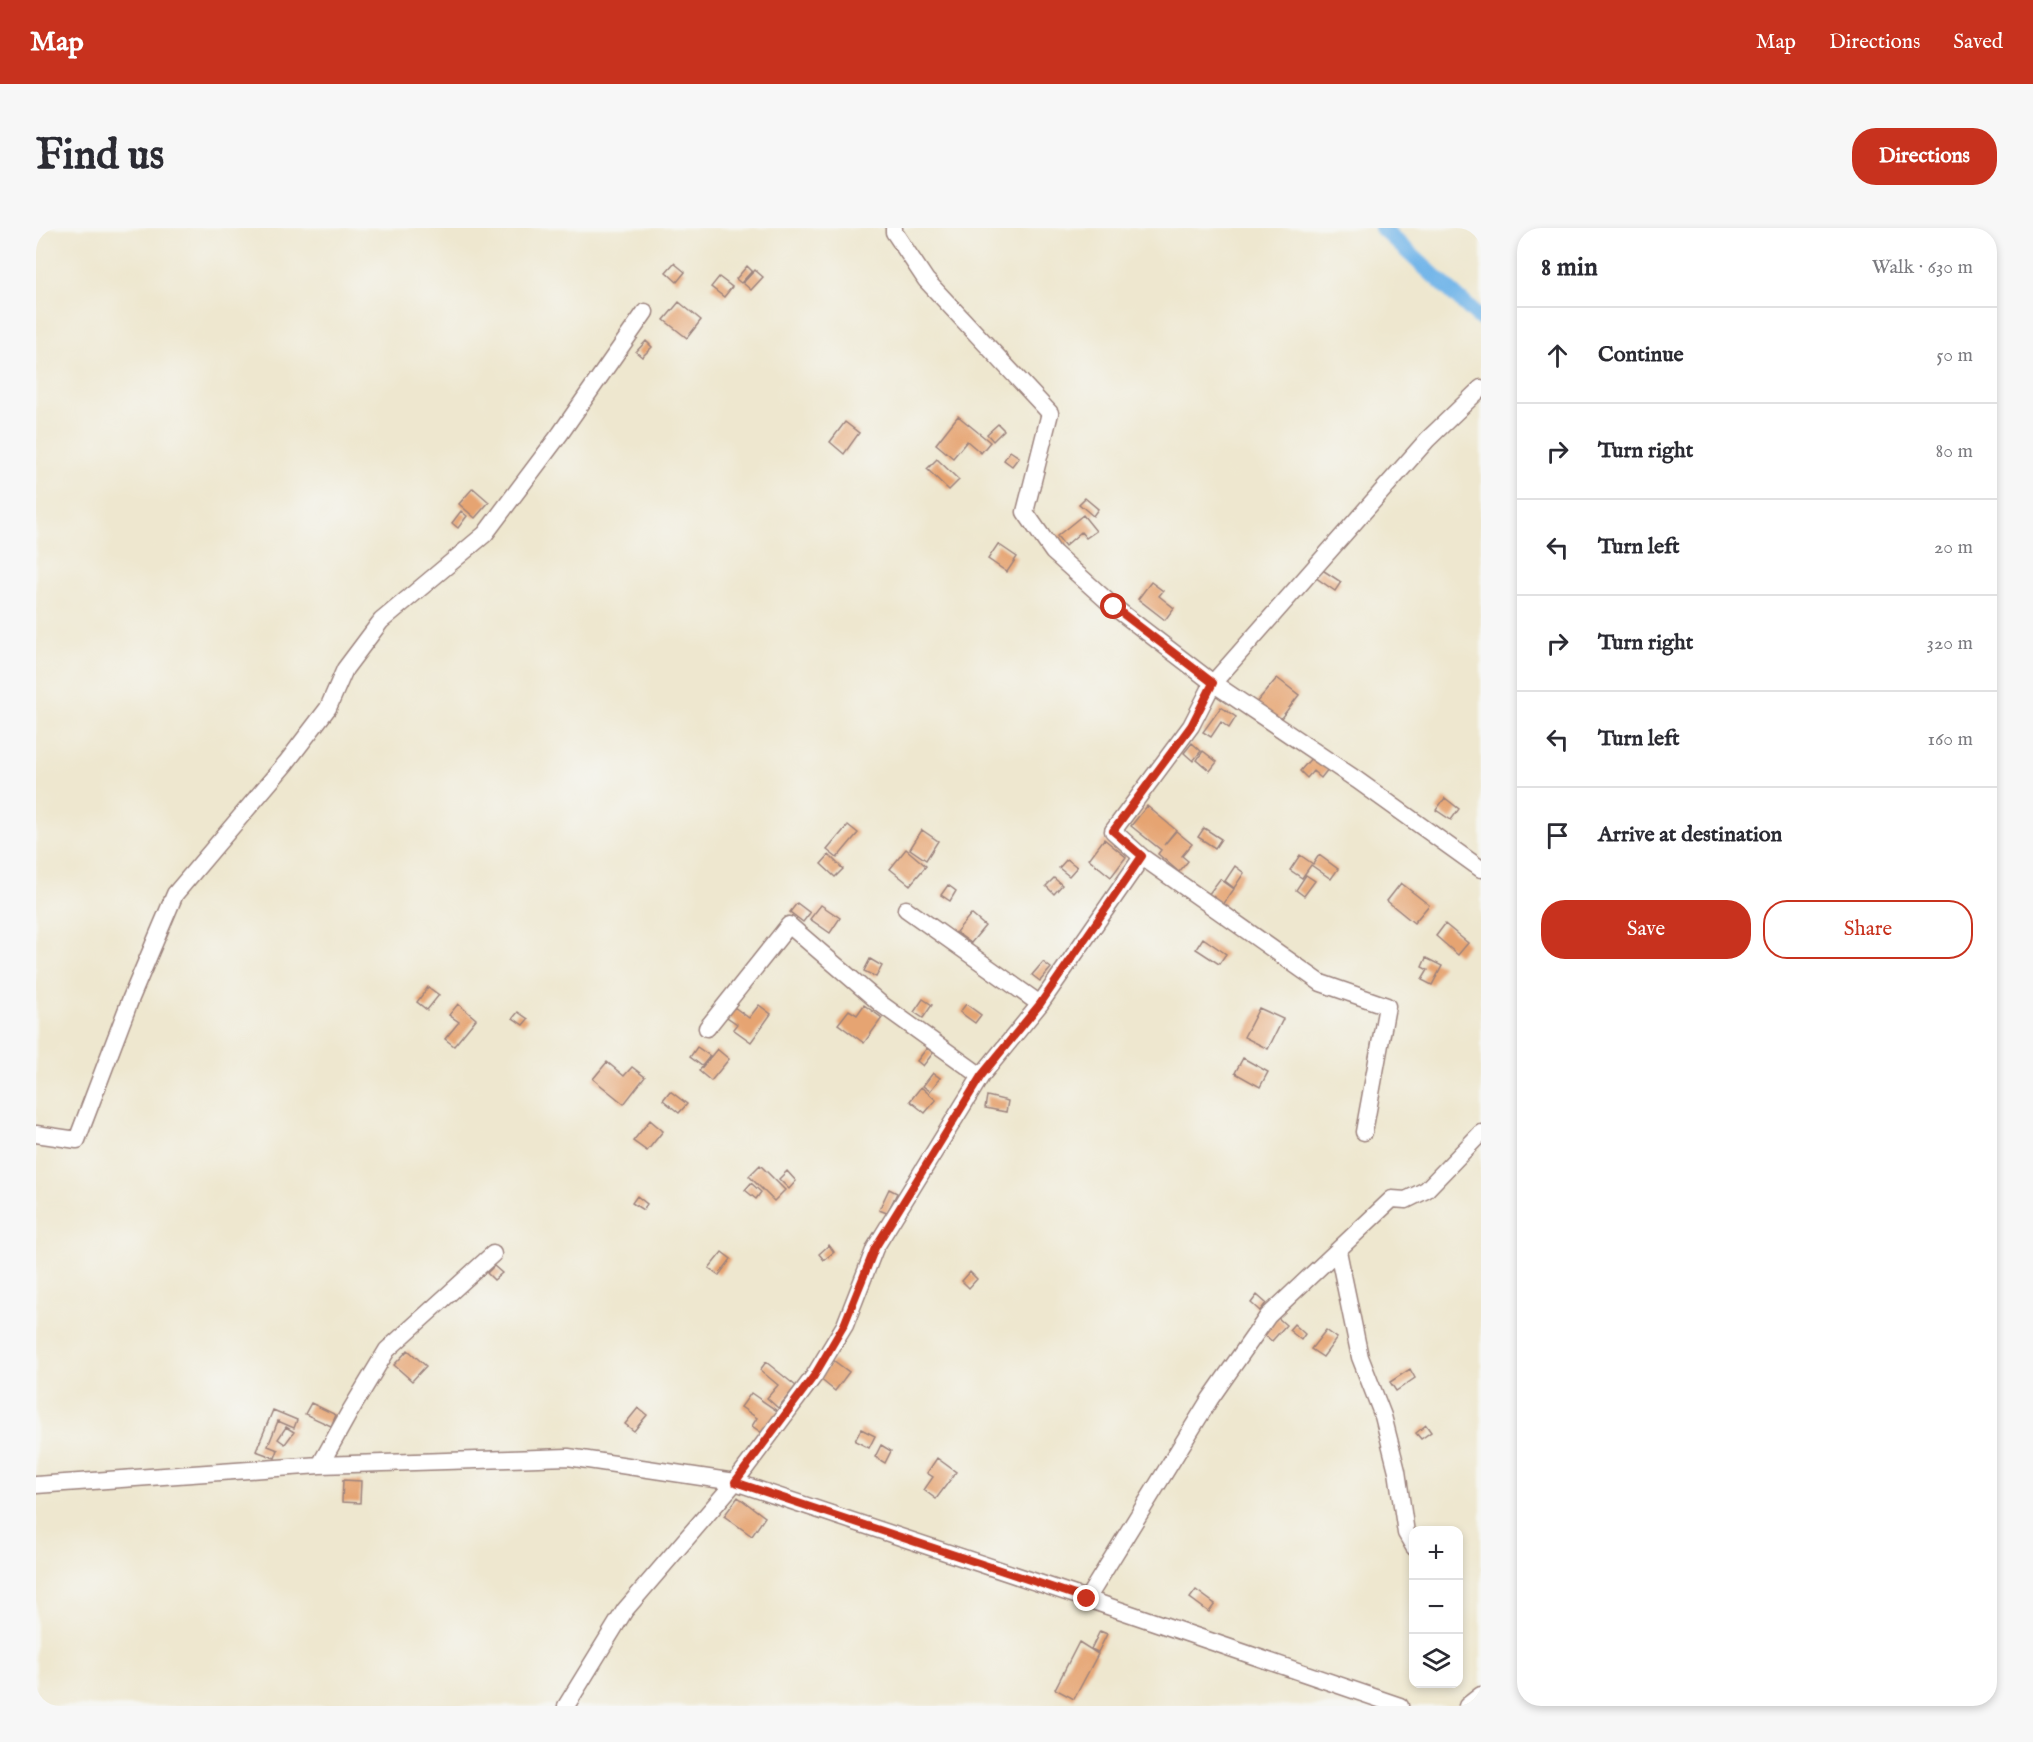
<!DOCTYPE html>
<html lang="en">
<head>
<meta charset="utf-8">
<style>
	body { margin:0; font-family:"IM FELL English",serif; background:#f7f7f7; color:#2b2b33 }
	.controls { position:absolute; right:18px; bottom:18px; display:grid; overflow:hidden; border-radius:12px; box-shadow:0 3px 9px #0003 }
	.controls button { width:54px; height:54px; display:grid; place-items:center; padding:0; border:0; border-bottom:2px solid #e1e1e2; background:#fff; color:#2b2b33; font:30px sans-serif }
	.stop { position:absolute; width:18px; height:18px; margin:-14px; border:4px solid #c8321e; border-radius:50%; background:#fff }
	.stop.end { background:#c8321e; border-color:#fff; box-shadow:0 2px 6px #0008 }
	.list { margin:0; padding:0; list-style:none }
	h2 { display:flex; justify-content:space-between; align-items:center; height:78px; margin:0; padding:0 24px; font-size:26px }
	h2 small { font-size:20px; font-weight:400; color:#7c7c81 }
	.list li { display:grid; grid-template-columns:39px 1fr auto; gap:18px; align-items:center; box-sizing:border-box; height:96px; padding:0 24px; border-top:2px solid #e1e1e2 }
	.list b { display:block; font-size:22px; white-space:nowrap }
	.list em { font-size:20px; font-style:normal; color:#7c7c81 }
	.actions { display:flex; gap:12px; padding:18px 24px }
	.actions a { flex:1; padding:14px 0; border:2px solid #c8321e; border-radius:24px; text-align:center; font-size:21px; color:#c8321e }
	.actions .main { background:#c8321e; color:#fff }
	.icon { flex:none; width:33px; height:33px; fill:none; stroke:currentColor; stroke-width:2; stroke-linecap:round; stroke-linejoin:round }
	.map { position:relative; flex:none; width:1445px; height:1478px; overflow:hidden; border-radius:24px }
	header { display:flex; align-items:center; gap:36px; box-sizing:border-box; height:84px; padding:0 30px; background:#c8321e; color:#fff }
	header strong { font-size:28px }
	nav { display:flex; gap:33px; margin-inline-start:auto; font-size:21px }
	.intro { display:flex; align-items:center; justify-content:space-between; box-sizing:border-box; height:144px; padding:0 36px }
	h1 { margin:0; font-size:42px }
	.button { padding:15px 27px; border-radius:24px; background:#c8321e; color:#fff; font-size:21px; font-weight:700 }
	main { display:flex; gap:36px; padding:0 36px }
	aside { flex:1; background:#fff; border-radius:24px; box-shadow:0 3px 9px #0003 }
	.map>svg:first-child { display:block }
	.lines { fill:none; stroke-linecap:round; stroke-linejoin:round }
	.canal { stroke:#73b6e9; stroke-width:16 }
	.building { fill:#e6a472 }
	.street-casing { stroke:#9c837d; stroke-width:19 }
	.street { stroke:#fff; stroke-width:16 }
	.route { stroke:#c8321e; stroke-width:8 }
</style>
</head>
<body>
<header>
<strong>Map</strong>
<nav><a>Map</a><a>Directions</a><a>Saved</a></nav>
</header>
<div class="intro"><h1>Find us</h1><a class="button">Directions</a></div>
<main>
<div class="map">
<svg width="1445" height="1478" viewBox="0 0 1445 1478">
	<rect width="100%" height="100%" fill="#f6f6f2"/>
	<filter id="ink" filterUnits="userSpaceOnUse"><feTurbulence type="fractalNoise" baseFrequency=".0167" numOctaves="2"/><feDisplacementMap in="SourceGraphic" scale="12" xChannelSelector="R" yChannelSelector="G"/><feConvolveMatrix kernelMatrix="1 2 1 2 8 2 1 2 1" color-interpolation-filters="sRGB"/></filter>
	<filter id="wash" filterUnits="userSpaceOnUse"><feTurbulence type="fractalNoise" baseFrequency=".008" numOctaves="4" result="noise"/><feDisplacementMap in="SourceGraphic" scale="24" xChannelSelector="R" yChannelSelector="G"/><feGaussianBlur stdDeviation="1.35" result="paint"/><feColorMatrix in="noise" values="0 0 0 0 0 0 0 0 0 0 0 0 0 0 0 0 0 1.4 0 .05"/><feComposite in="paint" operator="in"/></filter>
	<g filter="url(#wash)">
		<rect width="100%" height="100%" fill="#eee7cf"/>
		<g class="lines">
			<path class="canal" d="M 1346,0 L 1445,91"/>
		</g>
		<g id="blocks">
			<path class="building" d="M 638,35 L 649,44 L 641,54 L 630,44 Z
				M 711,38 L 716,43 L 705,55 L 700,51 Z
				M 719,42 L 727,49 L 715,62 L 707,55 Z
				M 683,49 L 696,59 L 688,69 L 675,59 Z
				M 643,74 L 665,92 L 651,110 L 628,92 Z
				M 610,113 L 616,119 L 606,129 L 600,124 Z
				M 922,188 L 954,214 L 945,225 L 931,213 L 917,230 L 900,216 Z
				M 809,194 L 823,205 L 808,226 L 794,214 Z
				M 962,196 L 968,202 L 957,213 L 951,206 Z
				M 974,223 L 983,229 L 976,238 L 968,232 Z
				M 901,231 L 923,252 L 913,262 L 891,241 Z
				M 437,260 L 453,274 L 439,290 L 423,276 Z
				M 1049,270 L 1062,281 L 1057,288 L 1043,276 Z
				M 425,283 L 431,288 L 422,300 L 416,295 Z
				M 1047,287 L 1060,303 L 1050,310 L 1045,304 L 1029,318 L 1021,308 Z
				M 962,316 L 981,329 L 971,344 L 952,331 Z
				M 1285,341 L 1305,354 L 1299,363 L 1279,349 Z
				M 1115,354 L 1127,363 L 1123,368 L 1138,380 L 1129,392 L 1102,371 Z
				M 1241,450 L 1263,467 L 1242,494 L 1219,476 Z
				M 1185,479 L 1200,489 L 1193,500 L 1185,494 L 1175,509 L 1167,504 Z
				M 1156,515 L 1165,523 L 1157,533 L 1148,525 Z
				M 1167,523 L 1181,534 L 1174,543 L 1161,532 Z
				M 1277,528 L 1292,541 L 1285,550 L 1277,543 L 1271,550 L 1264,543 Z
				M 1409,570 L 1423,581 L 1415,592 L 1400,582 Z
				M 1111,578 L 1140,602 L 1128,617 L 1140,603 L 1156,616 L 1146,628 L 1152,633 L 1143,644 L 1122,626 L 1125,622 L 1095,598 Z
				M 812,597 L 822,605 L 801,630 L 791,622 Z
				M 1168,600 L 1185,611 L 1179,620 L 1162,609 Z
				M 886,602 L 902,613 L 890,632 L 874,621 Z
				M 1068,611 L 1090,629 L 1075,649 L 1053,631 Z
				M 870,621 L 890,638 L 874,657 L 854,641 Z
				M 793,627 L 807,641 L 799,649 L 785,636 Z
				M 1264,627 L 1277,636 L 1283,627 L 1302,641 L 1295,651 L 1275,637 L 1266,650 L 1254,642 Z
				M 1031,631 L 1041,639 L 1033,648 L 1023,640 Z
				M 1199,638 L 1208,645 L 1198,660 L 1189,653 Z
				M 1270,647 L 1279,653 L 1268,668 L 1260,662 Z
				M 1018,650 L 1026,657 L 1018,666 L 1010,658 Z
				M 1184,651 L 1198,661 L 1187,677 L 1172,667 Z
				M 1365,655 L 1393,677 L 1378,695 L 1351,673 Z
				M 912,657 L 920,663 L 914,673 L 905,667 Z
				M 761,675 L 774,685 L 767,694 L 754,684 Z
				M 785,677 L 804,690 L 794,705 L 774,691 Z
				M 935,686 L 949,698 L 935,715 L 920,704 Z
				M 1409,696 L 1432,715 L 1422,727 L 1400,708 Z
				M 1167,710 L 1190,726 L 1183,736 L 1160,721 Z
				M 1390,730 L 1406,738 L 1396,757 L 1386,752 L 1392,742 L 1386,739 Z
				M 834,731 L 846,738 L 840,749 L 828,743 Z
				M 1007,734 L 1015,740 L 1004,753 L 996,747 Z
				M 392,759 L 403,767 L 391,782 L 381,774 Z
				M 887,771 L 896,777 L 887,790 L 878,784 Z
				M 422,776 L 440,791 L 418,818 L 409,811 L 423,794 L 413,787 Z
				M 930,776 L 945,787 L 939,795 L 924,784 Z
				M 723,777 L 735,786 L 715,814 L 697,801 L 701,796 L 691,789 L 698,779 L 713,790 Z
				M 828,777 L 846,790 L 828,815 L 802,796 L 813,782 L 821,787 Z
				M 1223,780 L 1247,791 L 1232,821 L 1208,809 Z
				M 482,784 L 492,791 L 487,797 L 477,790 Z
				M 661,819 L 674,828 L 666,838 L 654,829 Z
				M 891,820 L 897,825 L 887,838 L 881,833 Z
				M 681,821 L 693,831 L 675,853 L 663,843 Z
				M 1207,830 L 1232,844 L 1224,859 L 1199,845 Z
				M 571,834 L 588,848 L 596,839 L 609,849 L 588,876 L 557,851 Z
				M 897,845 L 904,850 L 894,863 L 887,858 Z
				M 885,859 L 900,872 L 889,885 L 874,873 Z
				M 634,863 L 651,876 L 643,885 L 627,872 Z
				M 951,868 L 972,873 L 970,884 L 949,880 Z
				M 614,892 L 627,903 L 611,923 L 597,913 Z
				M 724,937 L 749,962 L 738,973 L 713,948 Z
				M 751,943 L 760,953 L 753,961 L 743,951 Z
				M 715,955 L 725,964 L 720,971 L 709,962 Z
				M 853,961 L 861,965 L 851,985 L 843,982 Z
				M 601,968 L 611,976 L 607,982 L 596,975 Z
				M 793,1017 L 798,1024 L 788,1032 L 783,1026 Z
				M 686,1024 L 695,1031 L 683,1047 L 673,1040 Z
				M 458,1038 L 466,1045 L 458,1052 L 451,1045 Z
				M 934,1044 L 941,1051 L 933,1060 L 926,1053 Z
				M 1221,1067 L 1230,1075 L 1224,1083 L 1215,1075 Z
				M 1241,1089 L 1250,1097 L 1236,1113 L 1227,1106 Z
				M 1258,1096 L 1269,1106 L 1265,1112 L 1253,1102 Z
				M 1290,1102 L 1301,1110 L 1287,1129 L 1275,1121 Z
				M 372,1122 L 390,1138 L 376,1153 L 358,1137 Z
				M 797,1132 L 813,1144 L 799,1163 L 783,1150 Z
				M 730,1134 L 760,1158 L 742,1180 L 731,1170 L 742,1157 L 724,1142 Z
				M 1374,1141 L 1379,1150 L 1360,1163 L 1354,1154 Z
				M 715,1165 L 744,1185 L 729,1207 L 716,1198 L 721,1190 L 705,1179 Z
				M 275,1175 L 300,1187 L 295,1198 L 269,1186 Z
				M 602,1180 L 611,1187 L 598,1203 L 589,1196 Z
				M 237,1182 L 261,1192 L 258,1200 L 242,1193 L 232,1218 L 242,1222 L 239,1230 L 220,1223 Z
				M 1390,1197 L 1395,1204 L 1385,1211 L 1380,1205 Z
				M 250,1199 L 258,1204 L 249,1216 L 242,1211 Z
				M 825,1201 L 839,1208 L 833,1220 L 819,1213 Z
				M 845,1217 L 855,1223 L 849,1235 L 839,1229 Z
				M 901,1230 L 920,1244 L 900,1271 L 888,1262 L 897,1249 L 891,1245 Z
				M 307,1252 L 325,1253 L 324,1275 L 306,1274 Z
				M 702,1269 L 729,1289 L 716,1308 L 688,1288 Z
				M 1160,1362 L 1179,1376 L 1173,1384 L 1154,1370 Z
				M 1064,1403 L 1071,1406 L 1062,1424 L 1055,1421 Z
				M 1043,1414 L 1062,1426 L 1038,1471 L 1019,1461 Z"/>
		</g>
	</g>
	<g filter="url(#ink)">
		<use href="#blocks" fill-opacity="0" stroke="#9c837d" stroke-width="1.5"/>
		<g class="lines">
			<g class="street-casing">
				<path id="street" d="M 858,0 L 858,4 L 890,52 L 1014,185 L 989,284 L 1017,324 L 1078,379 L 1177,455 L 1321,552 L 1445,641
					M 1106,629 L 1285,755 L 1351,778 L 1328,904
					M 870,681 L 1004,776
					M 671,800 L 753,697 L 845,776 L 945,848
					M 0,906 L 41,912 L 95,770 L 139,666 L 250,535 L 292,480 L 309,441 L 345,393 L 449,306 L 524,206 L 609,84
					M 1302,1023 L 1324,1129 L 1347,1188 L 1361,1243 L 1370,1305 L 1378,1319
					M 284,1237 L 313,1185 L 351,1122 L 457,1026
					M 0,1257 L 284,1237 L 532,1229 L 699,1254 L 1051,1371 L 1364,1478
					M 1051,1371 L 1174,1171 L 1232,1088 L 1356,971 L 1370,972 L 1390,962 L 1445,905
					M 530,1478 L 589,1382 L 699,1254 L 778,1148 L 809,1097 L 839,1020 L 945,848 L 1004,776 L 1106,629 L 1077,603 L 1155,498 L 1177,455 L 1391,212 L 1445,160
					M 1431,1478 L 1445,1467"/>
			</g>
			<use href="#street" class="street"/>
		</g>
	</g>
	<g class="lines" filter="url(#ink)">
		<path class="route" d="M 1051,1371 L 699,1254 L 778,1148 L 808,1097 L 839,1020 L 945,848 L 1004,776 L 1106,628 L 1077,603 L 1155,498 L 1177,455 L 1078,379"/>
	</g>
</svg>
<div class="controls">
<button>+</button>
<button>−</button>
<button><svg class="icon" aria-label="layers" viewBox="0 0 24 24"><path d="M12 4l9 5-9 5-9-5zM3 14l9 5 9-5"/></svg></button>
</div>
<div class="stop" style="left:1078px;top:379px"></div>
<div class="stop end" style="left:1051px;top:1371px"></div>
</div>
<aside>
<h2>8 min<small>Walk · 630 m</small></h2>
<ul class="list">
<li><svg class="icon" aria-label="ahead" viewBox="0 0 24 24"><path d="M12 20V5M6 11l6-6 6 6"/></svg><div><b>Continue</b></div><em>50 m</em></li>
<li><svg class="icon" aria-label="right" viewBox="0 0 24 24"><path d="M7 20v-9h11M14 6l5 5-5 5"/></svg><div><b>Turn right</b></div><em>80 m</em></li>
<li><svg class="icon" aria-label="left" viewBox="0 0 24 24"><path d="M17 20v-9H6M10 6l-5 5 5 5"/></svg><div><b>Turn left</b></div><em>20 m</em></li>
<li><svg class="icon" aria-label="right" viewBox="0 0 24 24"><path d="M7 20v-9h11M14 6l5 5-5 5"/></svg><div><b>Turn right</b></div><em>320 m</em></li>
<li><svg class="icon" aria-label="left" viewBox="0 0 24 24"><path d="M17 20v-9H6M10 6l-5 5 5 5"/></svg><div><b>Turn left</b></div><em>160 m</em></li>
<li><svg class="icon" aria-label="arrive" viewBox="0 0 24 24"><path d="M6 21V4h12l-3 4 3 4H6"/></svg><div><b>Arrive at destination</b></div></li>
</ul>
<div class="actions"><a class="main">Save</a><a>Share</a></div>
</aside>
</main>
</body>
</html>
